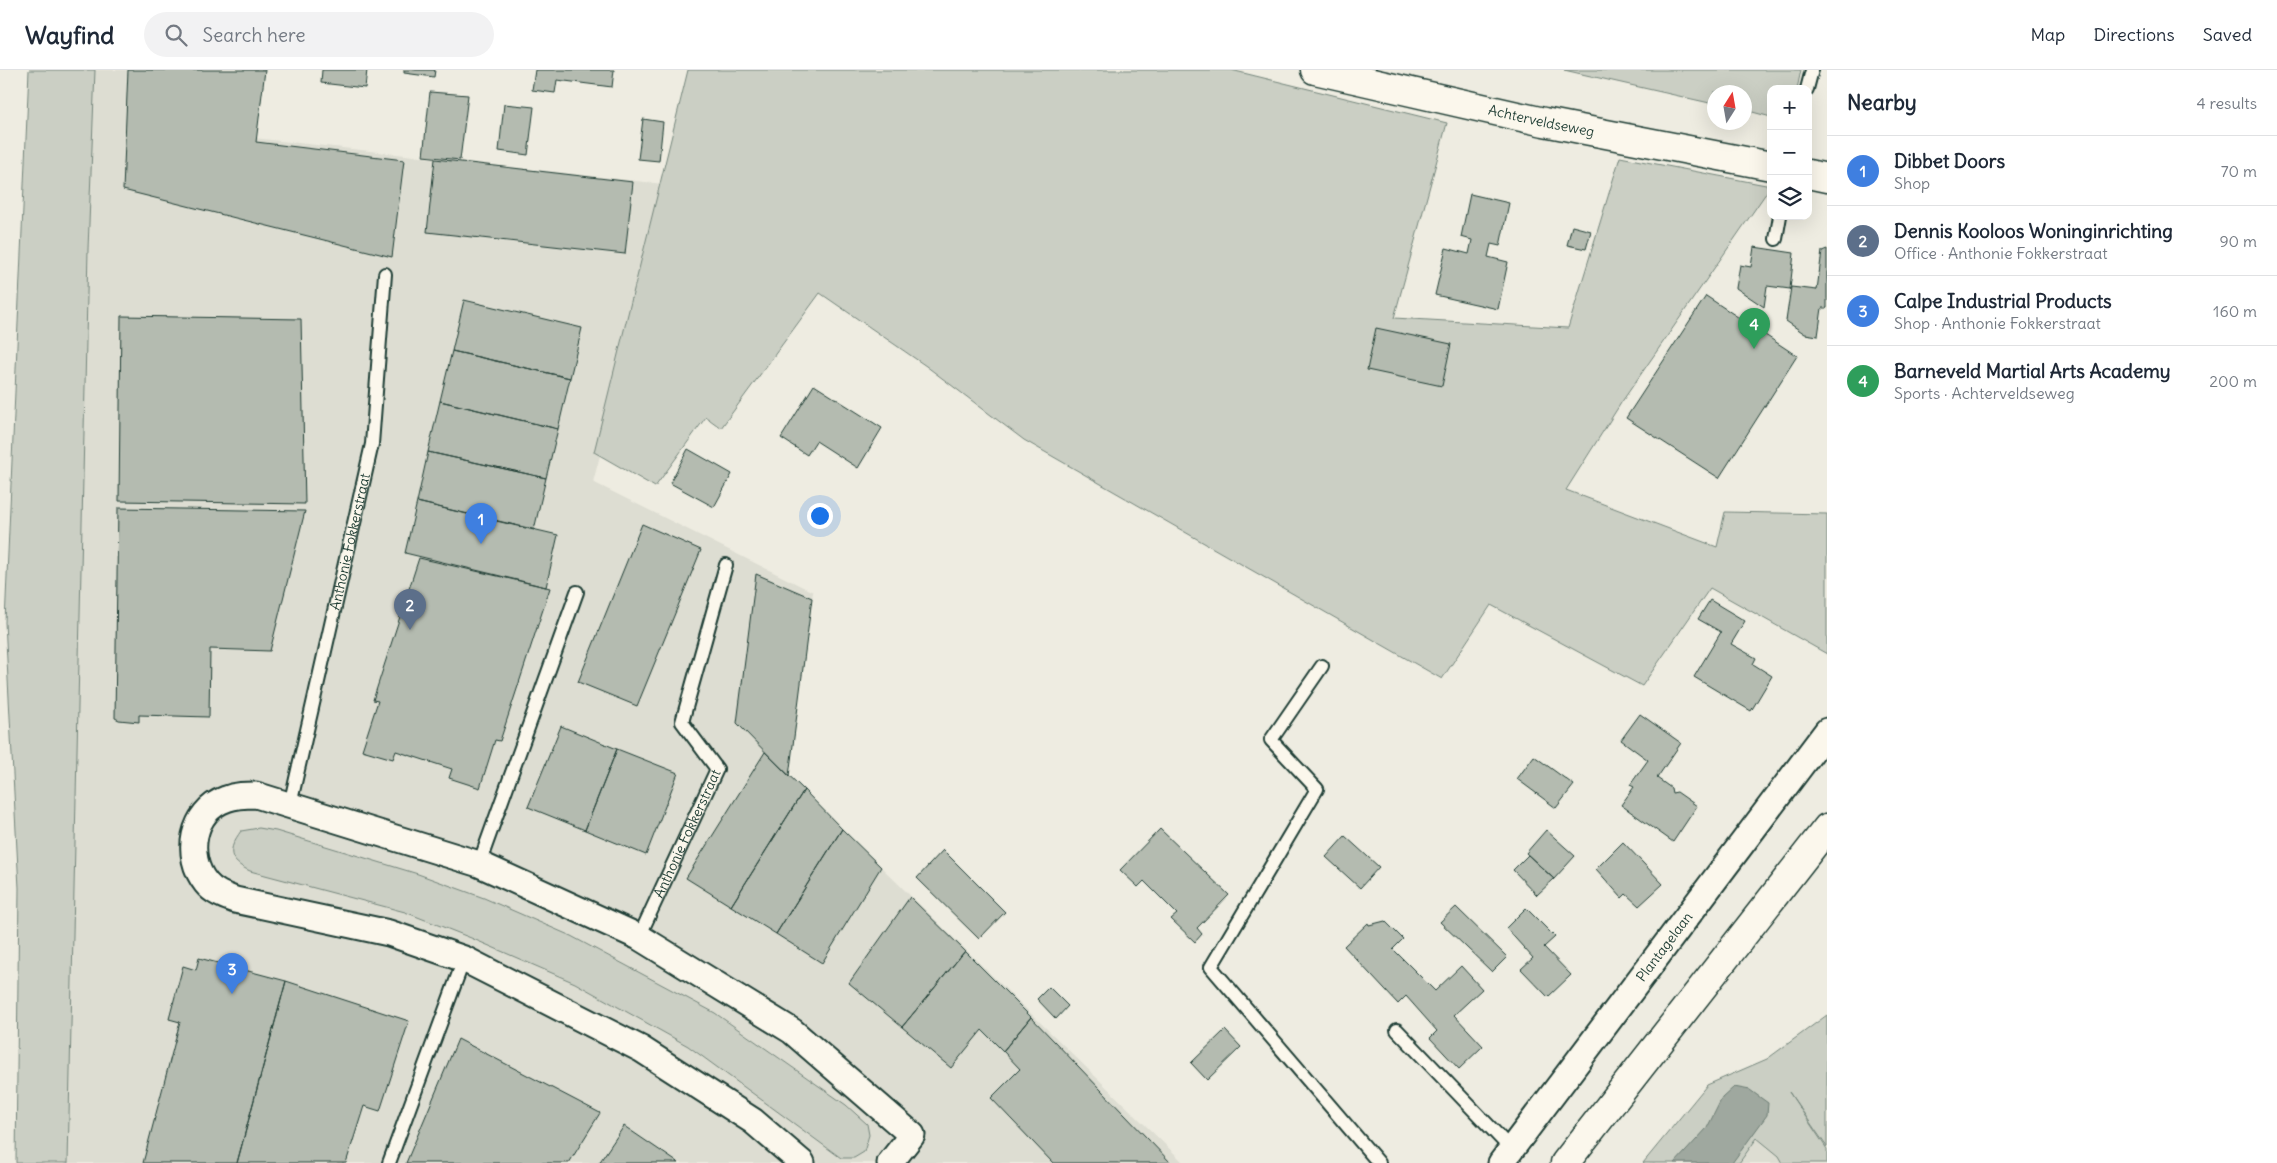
<!DOCTYPE html>
<html lang="en">
<head>
<meta charset="utf-8">
<style>
	body { margin:0; font-family:Delius,sans-serif; background:#f2f2f3; color:#1f2937 }
	.controls { position:absolute; right:15px; top:15px; display:grid; overflow:hidden; border-radius:10px; box-shadow:0 5px 20px #0002 }
	.controls button { width:45px; height:45px; display:grid; place-items:center; padding:0; border:0; border-bottom:1px solid #e0e1e3; background:#fff; color:#1f2937; font:25px sans-serif }
	.compass { position:absolute; left:1707px; top:15px; width:45px; height:45px; border-radius:50%; background:#fff; box-shadow:0 5px 20px #0002; rotate:11deg }
	.you { position:absolute; left:819px; top:445px; width:18px; height:18px; margin:-12px; border:4px solid #fff; border-radius:50%; background:#1a73e8; box-shadow:0 0 0 8px #1a73e833 }
	.badge { display:grid; place-items:center; width:32px; height:32px; border-radius:50%; background:#c8321e; color:#fff; font-size:16px; font-weight:700 }
	.pin { position:absolute; translate:-50% -41px; filter:drop-shadow(0 1px 2px #0008) }
	.pin::after { content:''; position:absolute; top:26px; width:18px; height:15px; background:inherit; clip-path:polygon(0 0,100% 0,50% 100%) }
	.list { margin:0; padding:0; list-style:none }
	h2 { display:flex; justify-content:space-between; align-items:center; height:65px; margin:0; padding:0 20px; font-size:21px }
	h2 small { font-size:16px; font-weight:400; color:#747a83 }
	.list li { display:grid; grid-template-columns:32px 1fr auto; gap:15px; align-items:center; box-sizing:border-box; height:70px; padding:0 20px; border-top:1px solid #e0e1e3 }
	.list b { display:block; font-size:19px; white-space:nowrap }
	.list p { margin:0; font-size:16px; white-space:nowrap; color:#747a83 }
	.list em { font-size:16px; font-style:normal; color:#747a83 }
	.icon { flex:none; width:28px; height:28px; fill:none; stroke:currentColor; stroke-width:2; stroke-linecap:round; stroke-linejoin:round }
	.map { position:relative; flex:none; width:1827px; height:1093px; overflow:hidden }
	header { display:flex; align-items:center; gap:30px; box-sizing:border-box; height:70px; padding:0 25px; background:#fff; border-bottom:1px solid #e0e1e3 }
	header strong { font-size:24px }
	nav { display:flex; gap:28px; margin-inline-start:auto; font-size:18px }
	.search { width:350px; height:45px; background:#f2f2f3; display:flex; align-items:center; gap:12px; box-sizing:border-box; padding:0 18px; border-radius:28px; color:#747a83; font-size:19px }
	main { display:flex }
	aside { flex:1; background:#fff }
	.map>svg:first-child { display:block }
	.built { fill:#ddddd2 }
	.green { fill:#cbcfc4; stroke:#75867c }
	.water { fill:#9fa89f; stroke:#6c7d74 }
	.building { fill:#b4bbb0; stroke:#1f3d34 }
	.lines { fill:none; stroke-linecap:round; stroke-linejoin:round }
	.lane-casing { stroke:#1f3d34; stroke-width:16 }
	.street-casing { stroke:#1f3d34; stroke-width:29 }
	.secondary-casing { stroke:#1f3d34; stroke-width:31 }
	.lane { stroke:#fbf7ec; stroke-width:12 }
	.street { stroke:#fbf7ec; stroke-width:25 }
	.secondary { stroke:#fbf7ec; stroke-width:28 }
	.labels { text-anchor:middle; dominant-baseline:central; stroke-width:4; stroke-linejoin:round; paint-order:stroke }
	.street-label { font-size:14px; fill:#1f3d34; stroke:#fbf7ec }
</style>
</head>
<body>
<header>
<strong>Wayfind</strong>
<div class="search"><svg class="icon" aria-label="search" viewBox="0 0 24 24"><circle cx="10" cy="10" r="6"/><path d="M15 15l6 6"/></svg>Search here</div>
<nav><a>Map</a><a>Directions</a><a>Saved</a></nav>
</header>
<main>
<div class="map">
<svg width="1827" height="1093" viewBox="0 0 1827 1093">
	<rect width="100%" height="100%" fill="#eeece1"/>
	<filter id="ink" filterUnits="userSpaceOnUse"><feTurbulence type="fractalNoise" baseFrequency=".02" numOctaves="2"/><feDisplacementMap in="SourceGraphic" scale="10" xChannelSelector="R" yChannelSelector="G"/><feConvolveMatrix kernelMatrix="1 2 1 2 8 2 1 2 1" color-interpolation-filters="sRGB"/></filter>
	<g filter="url(#ink)">
		<path class="built" d="M 93,0 L 264,0 L 254,68 L 672,115 L 593,412 L 813,522 L 789,707 L 1184,1093 L 67,1093 L 71,786 Z
			M 1762,1059 L 1786,1093 L 1738,1093 Z"/>
		<path class="green" d="M 29,0 L 95,0 L 88,179 L 68,1093 L 16,1093 L 19,818 L 5,552 Z
			M 688,0 L 1231,0 L 1447,53 L 1394,248 L 1568,258 L 1620,87 L 1771,116 L 1621,333 L 1566,420 L 1717,477 L 1725,442 L 1827,444 L 1827,584 L 1710,518 L 1642,616 L 1491,535 L 1442,609 L 1024,370 L 926,296 L 820,223 L 721,358 L 706,347 L 655,417 L 594,382 Z
			M 1564,0 L 1801,0 L 1797,19 L 1771,19 L 1771,47 L 1745,40 L 1744,22 L 1714,22 L 1714,34 Z
			M 259,758 L 276,761 L 418,804 L 484,828 L 571,866 L 715,943 L 846,1035 L 867,1054 L 869,1065 L 864,1082 L 854,1088 L 841,1088 L 688,976 L 575,913 L 471,868 L 405,842 L 250,801 C 228,791 227,780 241,761 Z
			M 1827,945 L 1827,1077 L 1789,1022 L 1827,1079 L 1827,1093 L 1783,1093 L 1779,1086 L 1757,1068 L 1739,1093 L 1643,1093 L 1707,1015 L 1767,989 Z"/>
		<path class="water" d="M 1734,1017 L 1750,1020 L 1768,1033 L 1767,1045 L 1732,1093 L 1675,1093 L 1707,1058 L 1722,1028 Z"/>
		<path class="building" d="M 128,0 L 265,0 L 256,72 L 404,90 L 392,187 L 123,120 Z
			M 322,0 L 367,0 L 365,18 L 321,13 Z
			M 404,0 L 435,0 L 434,7 L 404,3 Z
			M 535,0 L 614,0 L 612,17 L 557,10 L 555,23 L 532,20 Z
			M 430,22 L 468,25 L 460,90 L 423,86 Z
			M 504,34 L 534,37 L 528,85 L 499,81 Z
			M 643,49 L 663,52 L 659,91 L 638,89 Z
			M 435,89 L 633,112 L 625,184 L 427,162 Z
			M 1470,124 L 1509,133 L 1500,176 L 1491,174 L 1488,187 L 1508,192 L 1498,239 L 1435,225 L 1446,178 L 1469,184 L 1472,170 L 1461,167 Z
			M 1572,156 L 1591,161 L 1586,179 L 1567,175 Z
			M 1754,177 L 1794,183 L 1790,219 L 1767,216 L 1764,237 L 1736,218 L 1740,195 L 1751,197 Z
			M 1827,179 L 1827,238 L 1822,238 L 1818,266 L 1805,264 L 1786,251 L 1791,217 L 1817,220 L 1822,181 Z
			M 1706,226 L 1797,286 L 1719,408 L 1626,348 Z
			M 464,230 L 582,258 L 570,308 L 452,281 Z
			M 121,246 L 301,249 L 305,434 L 119,431 Z
			M 1376,258 L 1451,274 L 1442,316 L 1367,300 Z
			M 452,281 L 570,308 L 558,359 L 440,331 Z
			M 814,315 L 882,358 L 858,398 L 816,371 L 807,385 L 781,368 Z
			M 440,331 L 558,359 L 546,408 L 428,382 Z
			M 688,379 L 732,404 L 714,437 L 670,413 Z
			M 428,382 L 546,408 L 534,460 L 417,432 Z
			M 417,432 L 558,465 L 546,517 L 405,483 Z
			M 118,438 L 305,441 L 270,581 L 210,579 L 209,647 L 139,645 L 139,652 L 119,650 L 115,648 Z
			M 642,454 L 701,480 L 637,636 L 578,612 Z
			M 419,488 L 550,518 L 500,671 L 495,670 L 480,718 L 449,708 L 452,699 L 396,681 L 393,689 L 362,680 L 378,631 L 373,630 Z
			M 756,504 L 812,528 L 789,706 L 737,653 Z
			M 1710,530 L 1745,551 L 1731,574 L 1756,588 L 1753,594 L 1772,606 L 1751,641 L 1694,607 L 1721,562 L 1698,549 Z
			M 1640,644 L 1681,673 L 1657,708 L 1671,718 L 1672,723 L 1677,722 L 1697,736 L 1673,772 L 1621,735 L 1634,717 L 1630,715 L 1648,690 L 1621,670 Z
			M 561,656 L 617,679 L 585,760 L 528,737 Z
			M 617,679 L 678,703 L 646,785 L 585,760 Z
			M 765,682 L 804,720 L 731,836 L 686,808 Z
			M 1534,686 L 1574,715 L 1556,738 L 1517,709 Z
			M 804,720 L 842,759 L 776,864 L 731,836 Z
			M 842,759 L 881,797 L 822,893 L 776,864 Z
			M 1160,759 L 1229,825 L 1197,858 L 1202,864 L 1195,872 L 1171,849 L 1177,844 L 1144,811 L 1138,817 L 1120,800 Z
			M 1546,760 L 1575,786 L 1554,809 L 1526,783 Z
			M 1345,766 L 1379,797 L 1360,818 L 1326,787 Z
			M 1623,772 L 1663,814 L 1639,836 L 1626,824 L 1622,828 L 1596,799 Z
			M 943,780 L 1005,842 L 979,869 L 917,808 Z
			M 1528,785 L 1554,809 L 1537,825 L 1513,800 Z
			M 910,827 L 965,881 L 902,957 L 849,913 Z
			M 1456,837 L 1507,887 L 1492,902 L 1440,852 Z
			M 1526,838 L 1555,867 L 1544,877 L 1571,905 L 1548,927 L 1521,899 L 1533,888 L 1506,858 Z
			M 1385,851 L 1403,869 L 1393,879 L 1435,921 L 1461,896 L 1482,919 L 1454,945 L 1483,976 L 1459,999 L 1430,968 L 1437,961 L 1406,926 L 1398,934 L 1344,876 L 1368,853 L 1369,855 Z
			M 965,881 L 1031,947 L 1003,981 L 982,960 L 951,998 L 902,957 Z
			M 199,888 L 286,911 L 237,1093 L 143,1093 L 180,952 L 169,949 L 183,896 L 196,900 Z
			M 286,911 L 409,951 L 380,1041 L 364,1036 L 346,1093 L 237,1093 Z
			M 1049,917 L 1068,936 L 1056,949 L 1037,929 Z
			M 1031,947 L 1171,1093 L 1053,1093 L 991,1028 L 1020,999 L 1003,981 Z
			M 1225,960 L 1241,977 L 1207,1010 L 1191,993 Z
			M 458,969 L 600,1043 L 569,1093 L 406,1093 Z
			M 624,1056 L 674,1090 L 679,1093 L 599,1093 Z"/>
		<g class="lines">
			<g class="lane-casing">
				<g id="lane">
					<path d="M 1807,19 L 1812,0"/>
					<path d="M 1776,169 L 1780,146"/>
					<path d="M 1322,596 L 1271,670 L 1317,719 L 1211,897 L 1379,1093"/>
					<path id="s1" d="M 290,735 L 372,374 L 385,204"/>
					<path d="M 479,794 L 577,522"/>
					<path id="s2" d="M 639,867 L 717,699 L 682,652 L 726,495"/>
					<path d="M 1397,960 L 1511,1079"/>
					<path d="M 389,1093 L 464,889"/>
				</g>
			</g>
			<g class="street-casing">
				<g id="street">
					<path d="M 802,1093 L 753,1051 L 641,979 L 464,889 L 389,863 L 235,830 C 224,826 213,822 206,813 C 184,786 192,741 226,729 C 236,725 246,725 256,725 L 479,794 L 639,867 L 792,961 L 912,1065 L 890,1093"/>
					<path id="s3" d="M 1501,1093 L 1827,661"/>
				</g>
			</g>
			<g class="secondary-casing">
				<g id="secondary">
					<path id="s4" d="M 1315,0 L 1544,52 L 1771,96"/>
					<path d="M 1808,104 L 1827,108"/>
					<path d="M 1565,1093 L 1827,758"/>
				</g>
			</g>
			<use href="#lane" class="lane"/>
			<use href="#street" class="street"/>
			<use href="#secondary" class="secondary"/>
		</g>
	</g>
	<g class="labels">
		<g class="street-label">
			<text stroke="none"><textPath href="#s4" startOffset="232">Achterveldseweg</textPath></text>
			<text stroke="none"><textPath href="#s1" startOffset="270">Anthonie Fokkerstraat</textPath></text>
			<text stroke="none"><textPath href="#s2" startOffset="114">Anthonie Fokkerstraat</textPath></text>
			<text stroke="none"><textPath href="#s3" startOffset="271">Plantagelaan</textPath></text>
		</g>
	</g>
</svg>
<div class="controls">
<button>+</button>
<button>−</button>
<button><svg class="icon" aria-label="layers" viewBox="0 0 24 24"><path d="M12 4l9 5-9 5-9-5zM3 14l9 5 9-5"/></svg></button>
</div>
<svg class="compass" viewBox="-18 -18 36 36"><path d="M0-13l5 13h-10z" fill="#e53935"/><path d="M0 13l5-13h-10z" fill="#747a83"/></svg>
<div class="you"></div>
<div class="pin badge" style="left:481px;top:474px;background:#3f7fe0">1</div>
<div class="pin badge" style="left:410px;top:560px;background:#5c6f8a">2</div>
<div class="pin badge" style="left:232px;top:924px;background:#3f7fe0">3</div>
<div class="pin badge" style="left:1754px;top:279px;background:#2e9e5b">4</div>
</div>
<aside>
<h2>Nearby<small>4 results</small></h2>
<ul class="list">
<li><span class="badge" style="background:#3f7fe0">1</span><div><b>Dibbet Doors</b><p>Shop</p></div><em>70 m</em></li>
<li><span class="badge" style="background:#5c6f8a">2</span><div><b>Dennis Kooloos Woninginrichting</b><p>Office · Anthonie Fokkerstraat</p></div><em>90 m</em></li>
<li><span class="badge" style="background:#3f7fe0">3</span><div><b>Calpe Industrial Products</b><p>Shop · Anthonie Fokkerstraat</p></div><em>160 m</em></li>
<li><span class="badge" style="background:#2e9e5b">4</span><div><b>Barneveld Martial Arts Academy</b><p>Sports · Achterveldseweg</p></div><em>200 m</em></li>
</ul>
</aside>
</main>
</body>
</html>
